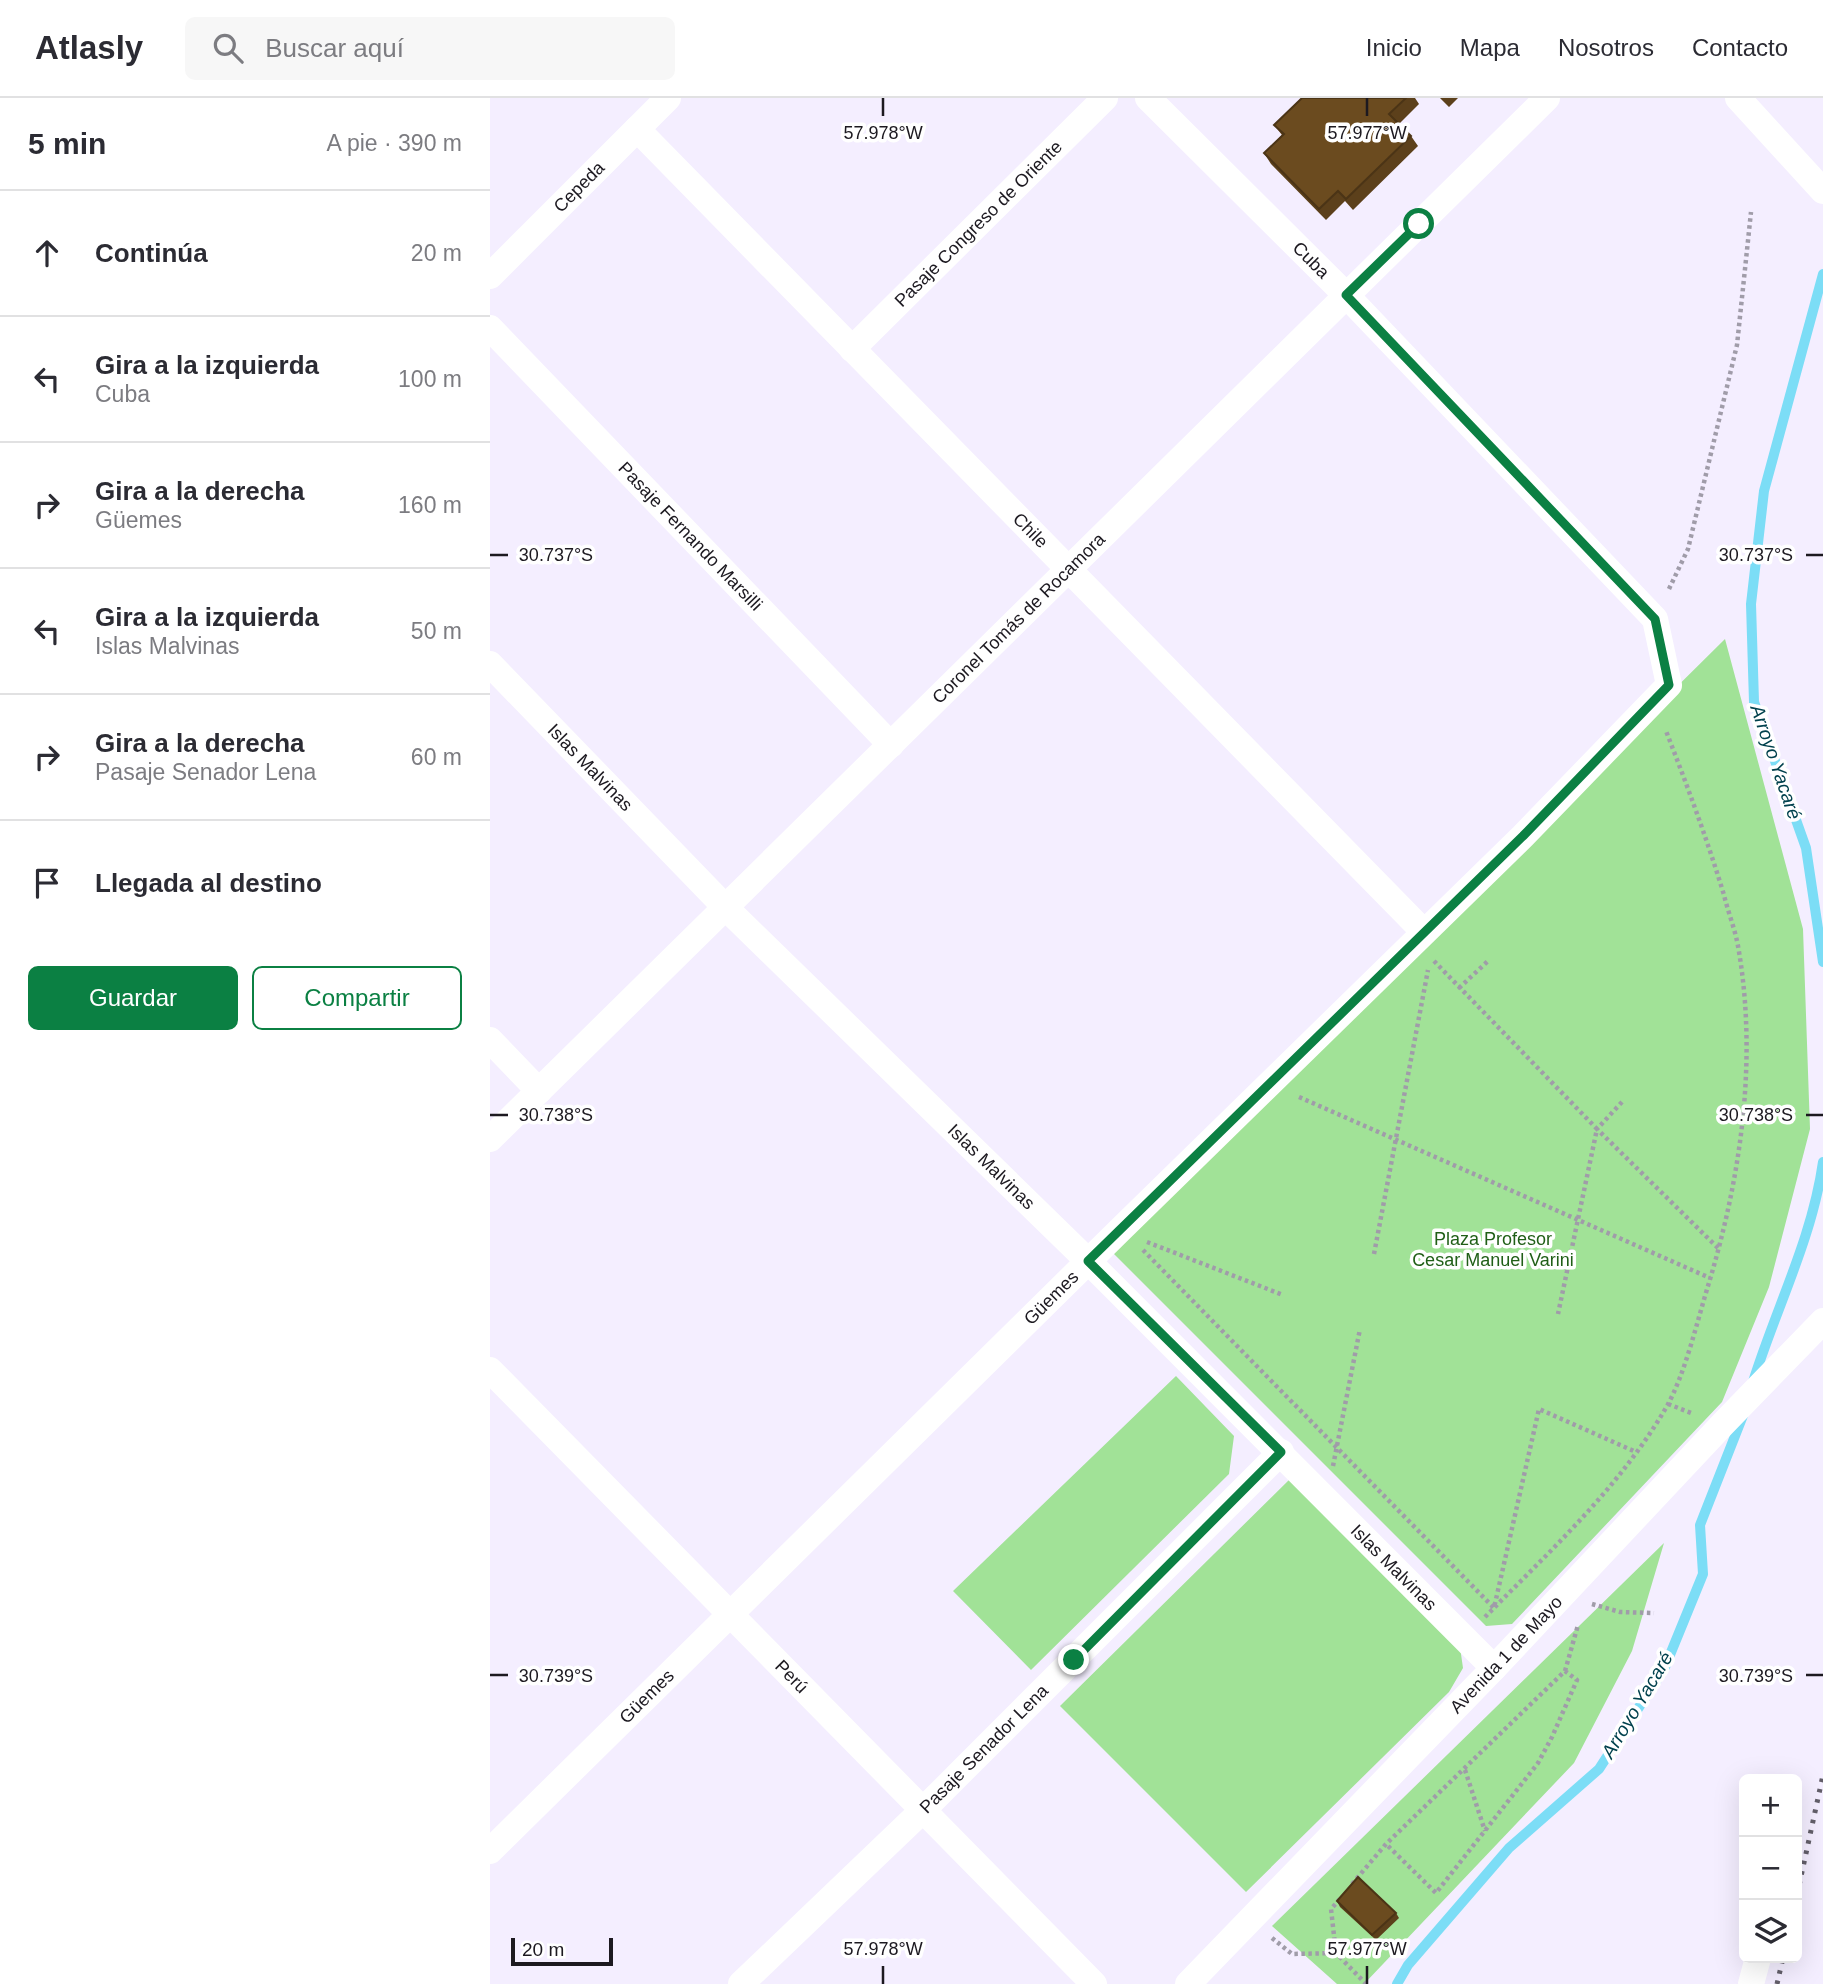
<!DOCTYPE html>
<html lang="es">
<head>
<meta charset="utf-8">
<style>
	body { margin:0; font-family:Helvetica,sans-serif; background:#f7f7f7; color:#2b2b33 }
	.controls { position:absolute; right:21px; bottom:21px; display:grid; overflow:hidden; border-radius:10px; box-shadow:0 7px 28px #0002 }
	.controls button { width:63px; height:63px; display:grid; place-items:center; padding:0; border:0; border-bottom:2px solid #e1e1e2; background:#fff; color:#2b2b33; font:35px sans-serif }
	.scale { position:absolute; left:21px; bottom:18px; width:102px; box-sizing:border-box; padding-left:7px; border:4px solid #1c1920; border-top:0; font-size:19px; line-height:24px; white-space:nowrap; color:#1c1920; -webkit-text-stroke:5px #fff; paint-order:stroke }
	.stop { position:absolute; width:21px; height:21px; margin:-16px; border:5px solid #0b8043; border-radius:50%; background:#fff }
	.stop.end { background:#0b8043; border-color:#fff; box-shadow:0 2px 7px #0008 }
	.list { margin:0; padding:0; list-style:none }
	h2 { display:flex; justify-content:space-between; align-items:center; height:91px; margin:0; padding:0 28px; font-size:30px }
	h2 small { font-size:23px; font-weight:400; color:#7c7c81 }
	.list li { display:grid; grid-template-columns:46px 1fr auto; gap:21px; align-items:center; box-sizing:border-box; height:126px; padding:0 28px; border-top:2px solid #e1e1e2 }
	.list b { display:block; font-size:26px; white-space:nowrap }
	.list p { margin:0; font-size:23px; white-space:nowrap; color:#7c7c81 }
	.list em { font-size:23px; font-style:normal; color:#7c7c81 }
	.actions { display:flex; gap:14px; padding:21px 28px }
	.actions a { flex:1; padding:16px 0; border:2px solid #0b8043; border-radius:10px; text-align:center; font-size:24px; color:#0b8043 }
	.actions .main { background:#0b8043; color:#fff }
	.icon { flex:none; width:38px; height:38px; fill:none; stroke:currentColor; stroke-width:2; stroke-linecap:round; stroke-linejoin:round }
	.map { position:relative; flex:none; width:1333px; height:1886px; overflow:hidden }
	header { display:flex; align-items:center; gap:42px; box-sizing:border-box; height:98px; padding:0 35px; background:#fff; border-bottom:2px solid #e1e1e2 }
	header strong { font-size:33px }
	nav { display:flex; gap:38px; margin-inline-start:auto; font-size:24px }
	.search { width:490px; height:63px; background:#f7f7f7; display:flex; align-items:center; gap:18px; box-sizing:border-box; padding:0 24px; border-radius:10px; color:#7c7c81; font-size:26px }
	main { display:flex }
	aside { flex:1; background:#fff }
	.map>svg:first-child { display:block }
	.green { fill:#a1e297 }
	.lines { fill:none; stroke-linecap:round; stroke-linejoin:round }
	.stream { stroke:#7cddf6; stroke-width:10 }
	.path { stroke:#a09ca9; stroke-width:4.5; stroke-dasharray:3.5 3.5; stroke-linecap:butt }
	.minor { stroke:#fff; stroke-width:26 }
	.rail { stroke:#635f6a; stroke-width:5; stroke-dasharray:3.5 7; stroke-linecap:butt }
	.wall { fill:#5c401b }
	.building { fill:#6b4b1f; stroke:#4b3416; stroke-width:2 }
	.route { stroke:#0b8043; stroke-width:9 }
	.ticks { fill:none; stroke:#1c1920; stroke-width:2.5 }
	.labels { text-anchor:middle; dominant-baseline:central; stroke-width:7; stroke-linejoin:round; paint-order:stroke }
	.street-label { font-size:18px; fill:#1c1920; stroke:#fff }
	.park-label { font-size:18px; fill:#205f17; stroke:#fff }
	.water-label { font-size:19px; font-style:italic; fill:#01414d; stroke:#fff }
	.ticks-label { font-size:18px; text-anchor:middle; fill:#1c1920; stroke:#fff; stroke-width:7; stroke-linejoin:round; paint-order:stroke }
</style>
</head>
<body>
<header>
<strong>Atlasly</strong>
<div class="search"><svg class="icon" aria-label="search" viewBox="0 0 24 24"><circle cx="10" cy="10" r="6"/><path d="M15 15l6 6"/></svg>Buscar aquí</div>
<nav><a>Inicio</a><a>Mapa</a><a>Nosotros</a><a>Contacto</a></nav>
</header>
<main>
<aside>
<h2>5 min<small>A pie · 390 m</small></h2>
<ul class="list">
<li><svg class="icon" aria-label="ahead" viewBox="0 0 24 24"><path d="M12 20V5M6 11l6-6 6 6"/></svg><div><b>Continúa</b></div><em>20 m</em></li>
<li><svg class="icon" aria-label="left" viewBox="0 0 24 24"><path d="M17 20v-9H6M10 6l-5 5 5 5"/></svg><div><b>Gira a la izquierda</b><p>Cuba</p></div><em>100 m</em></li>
<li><svg class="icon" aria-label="right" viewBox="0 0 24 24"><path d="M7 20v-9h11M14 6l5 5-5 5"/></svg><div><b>Gira a la derecha</b><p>Güemes</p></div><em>160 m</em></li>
<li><svg class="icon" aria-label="left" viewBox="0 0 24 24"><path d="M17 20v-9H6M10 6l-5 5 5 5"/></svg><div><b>Gira a la izquierda</b><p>Islas Malvinas</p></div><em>50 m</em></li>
<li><svg class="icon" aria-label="right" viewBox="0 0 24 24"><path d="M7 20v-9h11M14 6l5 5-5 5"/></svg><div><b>Gira a la derecha</b><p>Pasaje Senador Lena</p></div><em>60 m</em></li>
<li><svg class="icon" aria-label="arrive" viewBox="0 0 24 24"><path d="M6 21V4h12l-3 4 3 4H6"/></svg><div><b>Llegada al destino</b></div></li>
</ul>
<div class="actions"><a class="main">Guardar</a><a>Compartir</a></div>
</aside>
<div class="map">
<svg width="1333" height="1886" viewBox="0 0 1333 1886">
	<rect width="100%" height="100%" fill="#f4eeff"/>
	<path class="green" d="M 1235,541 L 1313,831 L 1320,1031 L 1279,1189 L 1232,1304 L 1022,1526 L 996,1528 L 619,1151 Z
		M 686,1278 L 744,1338 L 739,1376 L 541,1572 L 463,1493 Z
		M 801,1380 L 970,1549 L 973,1570 L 959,1594 L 756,1794 L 570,1608 Z
		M 1174,1445 L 1142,1553 L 1084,1665 L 874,1886 L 847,1886 L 782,1828 Z"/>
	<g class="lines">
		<path class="stream" d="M 1333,176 L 1274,393 L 1261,506 L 1264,604 L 1316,750 L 1333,864
			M 1262,1287 C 1285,1212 1322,1142 1333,1064
			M 907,1886 L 918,1867 L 1019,1750 L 1109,1671 L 1175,1569 L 1213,1476 L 1210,1427 L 1254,1315"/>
		<path class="path" d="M 1179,491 L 1198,451 L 1247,247 L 1261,114
			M 944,863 L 1107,1031 L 1068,1216
			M 969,890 L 998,863
			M 809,999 L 1220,1180
			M 1132,1004 L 1107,1031 L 1229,1151
			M 657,1144 L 793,1197
			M 653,1152 L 1004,1510 L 1049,1311 L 1146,1354
			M 884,1156 L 938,872
			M 1178,1306 L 1204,1316
			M 843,1368 L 870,1231
			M 1102,1506 L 1130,1514 L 1164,1515
			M 995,1519 C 1060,1453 1131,1388 1177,1308 C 1195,1276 1207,1224 1218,1188 C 1251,1079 1268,961 1248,848 C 1245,831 1238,814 1234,797 C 1217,741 1197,687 1176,633
			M 1075,1573 L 1088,1527
			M 975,1672 L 995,1733
			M 1307,1735 L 1309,1737 L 1307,1748
			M 862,1786 L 896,1746 L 1075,1573 L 1087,1582 L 1062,1639 L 1048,1665 L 946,1795 L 896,1746
			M 850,1801 L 841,1811 L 846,1855 L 876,1886
			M 782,1840 L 802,1856 L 846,1855"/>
		<g class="minor">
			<path d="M 1248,0 L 1333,93"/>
			<path id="s1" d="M 147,31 L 934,834"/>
			<path id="s2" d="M 0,178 L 178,0"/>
			<path id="s3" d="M 0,230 L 401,647"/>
			<path id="s4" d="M 362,251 L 615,0"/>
			<path id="s5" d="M 0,566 L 236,810 L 598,1163 L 1004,1570"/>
			<path d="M 0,942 L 49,993"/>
			<path id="s6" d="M 0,1041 L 1057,0"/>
			<path id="s7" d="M 0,1272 L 604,1886"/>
			<path id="s8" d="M 0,1753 L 632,1130 L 1033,738 L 1179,587 L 1165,521 L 856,197 L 658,0"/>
			<path id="s9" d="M 251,1886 L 433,1712 L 791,1354"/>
			<path id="s10" d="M 698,1886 L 1004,1570 L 1232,1327 L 1333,1223"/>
			<path d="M 1261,1886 L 1268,1860"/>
		</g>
		<path class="rail" d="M 1307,1797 L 1333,1677
			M 1287,1886 L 1293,1860"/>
	</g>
	<path class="wall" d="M 812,0 L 925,0 L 929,6 L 909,26 L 921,38 L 928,48 L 863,112 L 855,103 L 836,122 L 781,66 L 774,55 L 792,37 L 784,27 Z
		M 950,0 L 968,0 L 959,9 Z
		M 847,1803 L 906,1815 L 909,1820 L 886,1842 L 850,1809 Z"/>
	<path class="building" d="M 812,0 L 916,0 L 899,16 L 921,38 L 856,101 L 848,93 L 829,111 L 774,55 L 794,36 L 784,27 Z
		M 868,1779 L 906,1815 L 882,1837 L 847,1803 Z"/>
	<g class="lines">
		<path class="route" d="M 584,1562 L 791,1354 L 598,1163 L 1033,738 L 1179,587 L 1165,521 L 856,197 L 929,126"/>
	</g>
	<path class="ticks" d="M 393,0 L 393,18M 877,0 L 877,18M 0,457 L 18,457M 1316,457 L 1333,457M 0,1017 L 18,1017M 1316,1017 L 1333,1017M 0,1577 L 18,1577M 1316,1577 L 1333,1577M 393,1868 L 393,1886M 877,1868 L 877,1886"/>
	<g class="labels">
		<g class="street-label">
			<text stroke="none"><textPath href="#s2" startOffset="126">Cepeda</textPath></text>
			<text stroke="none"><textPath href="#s4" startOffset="178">Pasaje Congreso de Oriente</textPath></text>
			<text transform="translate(821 162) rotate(45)">Cuba</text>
			<text stroke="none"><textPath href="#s1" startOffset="562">Chile</textPath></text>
			<text stroke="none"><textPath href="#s3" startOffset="289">Pasaje Fernando Marsilli</textPath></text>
			<text stroke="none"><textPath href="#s6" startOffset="742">Coronel Tomás de Rocamora</textPath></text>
			<text stroke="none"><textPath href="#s5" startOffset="144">Islas Malvinas</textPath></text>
			<text stroke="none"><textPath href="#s5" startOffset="710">Islas Malvinas</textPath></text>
			<text stroke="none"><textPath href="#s8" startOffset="788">Güemes</textPath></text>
			<text stroke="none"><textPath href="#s5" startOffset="1278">Islas Malvinas</textPath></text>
			<text stroke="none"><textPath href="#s10" startOffset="458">Avenida 1 de Mayo</textPath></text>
			<text stroke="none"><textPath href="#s7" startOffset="430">Perú</textPath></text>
			<text stroke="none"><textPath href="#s8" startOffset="220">Güemes</textPath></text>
			<text stroke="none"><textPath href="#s9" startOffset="338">Pasaje Senador Lena</textPath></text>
		</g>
		<g class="park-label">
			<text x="1003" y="1141">Plaza Profesor<tspan x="1003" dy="21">Cesar Manuel Varini</tspan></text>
		</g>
		<g class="water-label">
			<text transform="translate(1286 664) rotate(71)">Arroyo Yacaré</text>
			<text transform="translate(1147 1607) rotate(-59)">Arroyo Yacaré</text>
		</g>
	</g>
	<g class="ticks-label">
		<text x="393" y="41">57.978°W</text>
		<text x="877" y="41">57.977°W</text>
		<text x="66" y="463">30.737°S</text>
		<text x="1266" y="463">30.737°S</text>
		<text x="66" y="1023">30.738°S</text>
		<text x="1266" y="1023">30.738°S</text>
		<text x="66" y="1584">30.739°S</text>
		<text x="1266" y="1584">30.739°S</text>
		<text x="393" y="1857">57.978°W</text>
		<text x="877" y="1857">57.977°W</text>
	</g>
</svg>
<div class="controls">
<button>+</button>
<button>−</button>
<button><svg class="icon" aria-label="layers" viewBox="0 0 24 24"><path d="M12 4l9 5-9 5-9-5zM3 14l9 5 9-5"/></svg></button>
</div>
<div class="scale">20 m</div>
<div class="stop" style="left:929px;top:126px"></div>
<div class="stop end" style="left:584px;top:1562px"></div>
</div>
</main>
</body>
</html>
